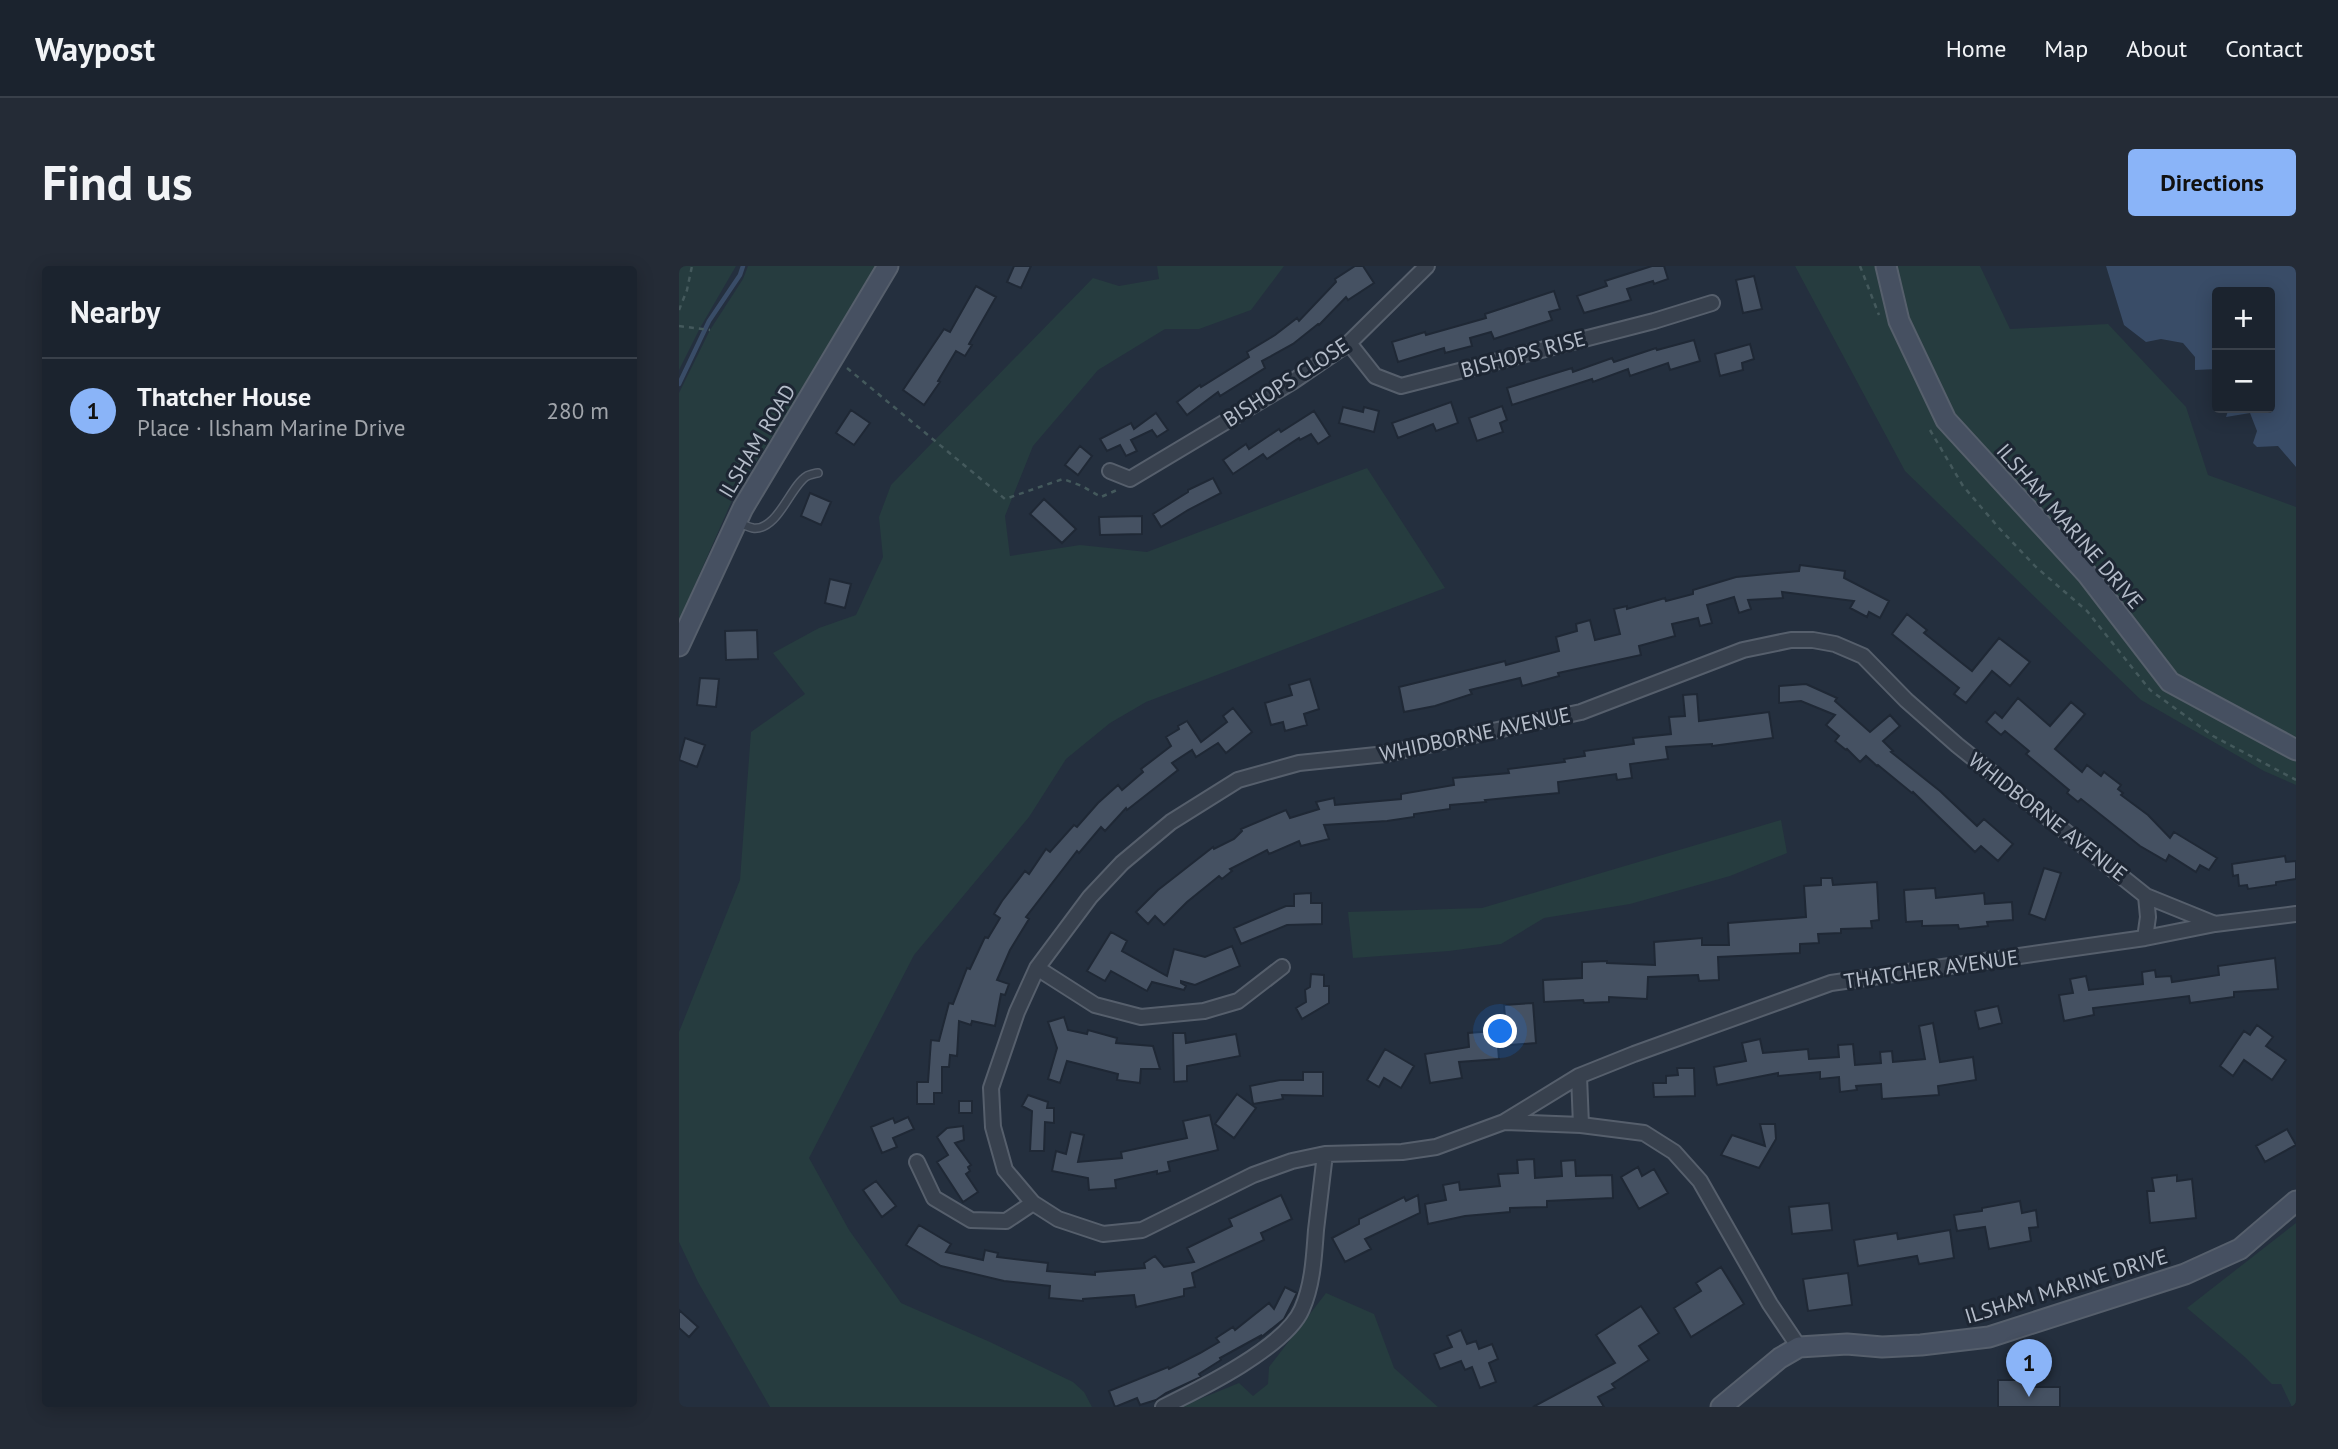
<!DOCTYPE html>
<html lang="en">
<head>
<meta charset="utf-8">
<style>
	body { margin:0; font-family:"PT Sans",sans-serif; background:#242b36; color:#f1f3f6 }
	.controls { position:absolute; right:21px; top:21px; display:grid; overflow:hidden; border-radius:7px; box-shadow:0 4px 18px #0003 }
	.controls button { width:63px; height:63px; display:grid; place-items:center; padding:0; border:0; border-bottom:2px solid #39404a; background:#1b232e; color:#f1f3f6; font:35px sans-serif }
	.you { position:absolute; left:822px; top:766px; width:24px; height:24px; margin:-18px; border:5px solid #fff; border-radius:50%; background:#1a73e8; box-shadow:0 0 0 10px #1a73e833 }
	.badge { display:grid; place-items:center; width:46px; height:46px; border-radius:50%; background:#8ab4f8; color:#111; font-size:23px; font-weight:700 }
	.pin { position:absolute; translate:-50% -58px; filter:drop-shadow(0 2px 4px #0008) }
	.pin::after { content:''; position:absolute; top:37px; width:24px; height:21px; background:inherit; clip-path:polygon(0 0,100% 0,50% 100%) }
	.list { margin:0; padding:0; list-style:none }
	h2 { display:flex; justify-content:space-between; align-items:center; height:91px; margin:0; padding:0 28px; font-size:30px }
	h2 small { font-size:23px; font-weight:400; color:#a0a4aa }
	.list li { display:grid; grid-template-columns:46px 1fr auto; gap:21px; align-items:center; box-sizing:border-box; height:105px; padding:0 28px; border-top:2px solid #39404a }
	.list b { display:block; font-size:26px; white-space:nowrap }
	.list p { margin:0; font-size:23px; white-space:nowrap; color:#a0a4aa }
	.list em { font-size:23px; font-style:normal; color:#a0a4aa }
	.map { position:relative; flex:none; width:1617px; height:1141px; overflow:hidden; border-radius:7px }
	header { display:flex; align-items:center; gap:42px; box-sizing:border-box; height:98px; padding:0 35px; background:#1b232e; border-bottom:2px solid #39404a }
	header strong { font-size:33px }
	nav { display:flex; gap:38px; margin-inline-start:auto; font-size:24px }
	.intro { display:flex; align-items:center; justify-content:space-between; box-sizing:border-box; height:168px; padding:0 42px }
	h1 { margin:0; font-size:49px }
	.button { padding:18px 32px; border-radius:7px; background:#8ab4f8; color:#111; font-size:24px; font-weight:700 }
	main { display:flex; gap:42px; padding:0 42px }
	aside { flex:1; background:#1b232e; border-radius:7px; box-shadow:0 4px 18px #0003 }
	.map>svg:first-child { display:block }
	.green { fill:#263c3f }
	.water { fill:#394c67 }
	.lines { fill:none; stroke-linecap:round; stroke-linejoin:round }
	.stream { stroke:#394c67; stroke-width:4.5 }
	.building { fill:#455162; stroke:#1f2835; stroke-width:2 }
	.lane-casing { stroke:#565f6c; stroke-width:10 }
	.street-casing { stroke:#565f6c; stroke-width:18 }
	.secondary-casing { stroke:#565f6c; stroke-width:23 }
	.path { stroke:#44595c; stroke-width:2.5; stroke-dasharray:5 5; stroke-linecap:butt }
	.lane { stroke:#38414e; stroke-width:7 }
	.street { stroke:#38414e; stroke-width:14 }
	.secondary { stroke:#465061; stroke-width:19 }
	.labels { text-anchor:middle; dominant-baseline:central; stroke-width:6; stroke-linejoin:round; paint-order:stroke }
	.street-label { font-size:21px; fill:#b4bcc9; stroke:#1d2633 }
</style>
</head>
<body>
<header>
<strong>Waypost</strong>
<nav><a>Home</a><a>Map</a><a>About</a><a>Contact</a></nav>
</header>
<div class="intro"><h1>Find us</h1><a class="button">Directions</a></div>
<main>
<aside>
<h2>Nearby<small></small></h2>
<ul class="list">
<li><span class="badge">1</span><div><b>Thatcher House</b><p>Place · Ilsham Marine Drive</p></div><em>280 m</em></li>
</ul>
</aside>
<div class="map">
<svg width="1617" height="1141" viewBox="0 0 1617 1141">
	<rect width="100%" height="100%" fill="#242f3e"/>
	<path class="green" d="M 0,0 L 57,0 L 21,62 L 0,104 Z
		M 69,0 L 199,0 L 149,83 L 54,232 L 0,355 L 0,127 L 31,64 L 64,13 Z
		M 478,0 L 605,0 L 572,44 L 520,63 L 486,63 L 419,104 L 354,180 L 326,250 L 331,290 L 401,279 L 468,286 L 688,202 L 766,322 L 467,436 L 431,457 L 387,493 L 350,551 L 235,689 L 130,892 L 170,964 L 222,1037 L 311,1076 L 394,1116 L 405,1126 L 413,1141 L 91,1141 L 19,1016 L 0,976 L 0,766 L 61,614 L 72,466 L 126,428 L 94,387 L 140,362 L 177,349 L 204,291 L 200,251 L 212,219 L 414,12 L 440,20 L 480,13 Z
		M 1116,0 L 1301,0 L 1331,63 L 1429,58 L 1507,141 L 1529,209 L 1617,241 L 1617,519 L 1585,505 L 1462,434 L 1226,205 Z
		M 1102,554 L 1108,587 L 1051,610 L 951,638 L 865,652 L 822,678 L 770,685 L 674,692 L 669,646 L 803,642 Z
		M 1617,957 L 1617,1141 L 1613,1141 L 1602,1118 L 1593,1118 L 1567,1092 L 1508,1042 Z
		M 647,1027 L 695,1048 L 715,1102 L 759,1141 L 501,1141 L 560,1117 L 574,1130 L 589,1118 L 590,1101 Z"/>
	<path class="water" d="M 1427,0 L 1617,0 L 1617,201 L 1599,180 L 1578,181 L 1574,177 L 1578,165 L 1571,147 L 1547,151 L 1550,142 L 1591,142 L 1591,26 L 1538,26 L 1538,103 L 1516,104 L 1516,91 L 1504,77 L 1482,73 L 1467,76 L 1445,59 Z"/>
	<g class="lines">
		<path class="stream" d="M 0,118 L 30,55 L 61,9 L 64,0"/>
	</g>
	<path class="building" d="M 335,0 L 352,0 L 342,22 L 328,16 Z
		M 676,0 L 684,0 L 695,17 L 669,34 L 667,31 L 640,59 L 639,58 L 614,78 L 583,95 L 586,102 L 541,130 L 539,126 L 508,149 L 498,136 L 521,119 L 522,121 L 570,91 L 568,86 L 596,69 L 618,52 L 620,55 L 657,16 L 656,13 Z
		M 973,0 L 985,0 L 989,13 L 975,18 L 974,15 L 948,23 L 952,34 L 905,47 L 898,30 L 928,20 L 926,15 Z
		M 1075,10 L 1083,43 L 1064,47 L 1057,14 Z
		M 297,20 L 317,31 L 290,78 L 293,79 L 286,90 L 277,85 L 259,115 L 261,116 L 245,139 L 224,124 L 265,63 L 271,66 Z
		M 875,25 L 881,43 L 870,46 L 873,54 L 815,73 L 812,66 L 791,72 L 793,80 L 766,87 L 765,82 L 719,96 L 713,76 L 746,66 L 747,69 L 807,52 L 806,48 Z
		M 1015,74 L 1021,95 L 991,104 L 989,97 L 951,110 L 949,103 L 914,116 L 913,113 L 833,139 L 828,122 L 893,102 L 894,106 L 933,92 L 935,96 L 977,82 L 978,84 Z
		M 1071,78 L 1075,93 L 1063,97 L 1064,104 L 1041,110 L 1036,88 Z
		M 772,136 L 779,157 L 757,165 L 754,158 L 719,172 L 713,157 Z
		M 823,140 L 828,154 L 821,157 L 824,166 L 798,175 L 790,152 Z
		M 664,141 L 684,146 L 685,141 L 700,145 L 695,166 L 660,157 Z
		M 172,144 L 191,157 L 175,179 L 157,167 Z
		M 635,145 L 651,170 L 639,178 L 632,168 L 621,174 L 620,172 L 588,193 L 584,188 L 554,208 L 544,194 L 567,178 L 570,183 L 600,163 L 602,166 Z
		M 477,147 L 489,164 L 478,171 L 473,164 L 452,174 L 458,185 L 447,190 L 441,179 L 428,185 L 421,173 L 452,157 L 455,163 Z
		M 401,180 L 413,190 L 399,209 L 386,199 Z
		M 534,212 L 542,227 L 509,244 L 482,261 L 474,248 L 509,226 L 509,224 Z
		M 131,227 L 152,236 L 142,259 L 122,250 Z
		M 365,233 L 397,263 L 383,277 L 351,248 Z
		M 463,250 L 463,268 L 421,269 L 420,251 Z
		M 1121,299 L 1166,305 L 1165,312 L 1210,335 L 1201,352 L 1190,346 L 1188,351 L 1171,342 L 1175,335 L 1103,326 L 1104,332 L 1069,334 L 1072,343 L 1060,347 L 1055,331 L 1028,339 L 1033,357 L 1021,360 L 1019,352 L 993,358 L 996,370 L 960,380 L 962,389 L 879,407 L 880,410 L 843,420 L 841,412 L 791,424 L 793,428 L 756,440 L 725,446 L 720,421 L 826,395 L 827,399 L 880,385 L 877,371 L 898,365 L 897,358 L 911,354 L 916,374 L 941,368 L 935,343 L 948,340 L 948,343 L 986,332 L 987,335 L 1014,328 L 1014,324 L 1057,311 L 1120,305 Z
		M 151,313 L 172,318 L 166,342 L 146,337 Z
		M 1228,348 L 1248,364 L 1245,367 L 1293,405 L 1320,372 L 1351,396 L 1331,420 L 1313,405 L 1287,437 L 1275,428 L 1280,422 L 1213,368 Z
		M 78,364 L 79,393 L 47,394 L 46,365 Z
		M 21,412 L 40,413 L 37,441 L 18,439 Z
		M 631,413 L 640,443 L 625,448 L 628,459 L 606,465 L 604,456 L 592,459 L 586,437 L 613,429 L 610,419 Z
		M 1127,418 L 1158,432 L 1156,435 L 1191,466 L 1211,449 L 1221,460 L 1204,475 L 1214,485 L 1212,486 L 1261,525 L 1298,560 L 1305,553 L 1334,578 L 1319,595 L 1302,580 L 1296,586 L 1234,526 L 1233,527 L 1199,499 L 1198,500 L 1187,490 L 1181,496 L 1168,483 L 1167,484 L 1156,475 L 1160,470 L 1147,459 L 1156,449 L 1122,435 L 1100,437 L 1100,420 Z
		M 1018,428 L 1020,455 L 1090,446 L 1094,472 L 1033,480 L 1033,478 L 987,481 L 989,493 L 951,498 L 953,512 L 938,514 L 937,508 L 879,516 L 880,527 L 806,534 L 807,536 L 771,539 L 771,543 L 735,548 L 735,551 L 708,555 L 645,559 L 650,573 L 622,580 L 620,575 L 590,588 L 588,584 L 551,603 L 553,605 L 543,613 L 540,610 L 508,636 L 485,659 L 476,650 L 469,658 L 457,646 L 479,624 L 534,581 L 535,583 L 555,573 L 563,565 L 562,563 L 607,544 L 611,552 L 640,543 L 637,536 L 655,532 L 656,539 L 722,533 L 722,528 L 775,519 L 774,512 L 830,507 L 829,503 L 886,496 L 885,493 L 906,490 L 905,485 L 955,478 L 954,472 L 992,468 L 990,451 L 1006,450 L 1004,429 Z
		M 1339,432 L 1371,460 L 1392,436 L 1406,448 L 1376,483 L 1403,506 L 1408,499 L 1422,510 L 1425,506 L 1442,519 L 1439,523 L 1444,527 L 1442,529 L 1469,549 L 1491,572 L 1495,566 L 1538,592 L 1530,604 L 1521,599 L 1517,606 L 1490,589 L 1487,595 L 1461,580 L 1402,533 L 1399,536 L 1388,527 L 1390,524 L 1347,488 L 1350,485 L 1326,465 L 1322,469 L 1307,456 L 1316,446 L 1323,452 Z
		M 554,442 L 573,466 L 547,487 L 539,477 L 517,491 L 513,484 L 493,497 L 499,504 L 448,544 L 447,542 L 426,565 L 422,561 L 400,587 L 398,585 L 347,651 L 350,653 L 331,684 L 318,714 L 330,718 L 326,729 L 322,728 L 316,760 L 293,755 L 292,759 L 280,755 L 278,790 L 271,789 L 270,801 L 263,801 L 263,827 L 255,827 L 255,838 L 238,838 L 238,816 L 249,816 L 252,774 L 260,775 L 270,737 L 274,738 L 288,702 L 291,703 L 306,671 L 309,672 L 321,652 L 315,648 L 323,635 L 346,605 L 350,608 L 367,583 L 371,586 L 395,559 L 398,561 L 419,537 L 439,519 L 443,524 L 464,506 L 462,503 L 492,480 L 487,471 L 500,463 L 499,460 L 508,455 L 522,476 L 548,456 L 544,450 Z
		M 6,472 L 26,479 L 18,501 L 0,494 Z
		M 1606,590 L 1607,596 L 1617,595 L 1617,613 L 1597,616 L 1597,619 L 1569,623 L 1568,619 L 1560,620 L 1559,609 L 1554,610 L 1553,598 Z
		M 1365,602 L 1382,607 L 1366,654 L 1350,648 Z
		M 1142,612 L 1153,612 L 1154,619 L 1198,616 L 1200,654 L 1192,655 L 1193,662 L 1162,663 L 1162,667 L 1139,668 L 1140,677 L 1121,678 L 1121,687 L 1039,691 L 1040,714 L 1020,715 L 1019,709 L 969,711 L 968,733 L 930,731 L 930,736 L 905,737 L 904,734 L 865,736 L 864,714 L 903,712 L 903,696 L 928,695 L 928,697 L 976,699 L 975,676 L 1023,672 L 1023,679 L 1050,679 L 1049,657 L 1127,651 L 1125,620 L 1142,619 Z
		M 1256,622 L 1257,632 L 1305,627 L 1306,638 L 1333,636 L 1334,654 L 1308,656 L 1309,660 L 1280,663 L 1279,659 L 1243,660 L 1243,655 L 1227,656 L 1225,624 Z
		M 632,627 L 632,637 L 643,637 L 643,658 L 608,659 L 562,678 L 555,662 L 607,640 L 615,640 L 615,628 Z
		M 432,666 L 448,675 L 443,685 L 488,710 L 495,683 L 526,691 L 553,680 L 561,700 L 516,719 L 502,715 L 502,717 L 507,720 L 505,724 L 473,716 L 468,725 L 432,705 L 426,715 L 408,705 Z
		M 1596,692 L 1599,723 L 1555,726 L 1555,731 L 1511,737 L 1510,730 L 1414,742 L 1415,749 L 1385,755 L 1380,729 L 1394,727 L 1391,713 L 1407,710 L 1410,724 L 1464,718 L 1463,706 L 1476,704 L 1477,711 L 1492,710 L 1493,716 L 1540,709 L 1539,700 Z
		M 632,708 L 645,709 L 645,720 L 650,720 L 650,737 L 623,753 L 617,742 L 627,736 L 626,724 L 631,721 Z
		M 854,737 L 857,777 L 819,780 L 820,793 L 780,796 L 783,812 L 751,817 L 746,788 L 790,781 L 789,767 L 827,764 L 825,739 Z
		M 1319,740 L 1323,757 L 1300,763 L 1296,745 Z
		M 385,751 L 389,764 L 408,768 L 409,764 L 438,772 L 437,777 L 474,780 L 481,803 L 462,803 L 461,817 L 438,814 L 439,808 L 388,795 L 381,817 L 369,813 L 378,782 L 369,756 Z
		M 1254,757 L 1261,796 L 1294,791 L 1297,814 L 1259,820 L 1260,829 L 1203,833 L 1202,818 L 1177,820 L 1178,824 L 1161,826 L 1160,811 L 1141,813 L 1141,806 L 1099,810 L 1099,807 L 1038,819 L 1035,801 L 1067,795 L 1063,777 L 1081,773 L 1084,787 L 1129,783 L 1130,793 L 1160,791 L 1159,779 L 1174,778 L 1176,799 L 1202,797 L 1201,786 L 1213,785 L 1214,796 L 1246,793 L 1240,760 Z
		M 1578,759 L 1594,771 L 1587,780 L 1607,794 L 1593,814 L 1565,794 L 1554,810 L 1541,800 L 1565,765 L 1571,769 Z
		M 494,767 L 506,767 L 507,777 L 557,768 L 561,790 L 508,800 L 508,815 L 495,816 Z
		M 706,783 L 735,800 L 722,822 L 705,812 L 700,821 L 688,814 Z
		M 998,802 L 1015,802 L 1016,830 L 975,831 L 974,817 L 987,817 L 987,810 L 999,809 Z
		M 624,806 L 644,806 L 644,830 L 603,829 L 604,833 L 574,838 L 571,820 L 601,814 L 624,814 Z
		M 558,828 L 577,842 L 555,872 L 536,858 Z
		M 349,829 L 369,836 L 368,842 L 375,842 L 375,857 L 366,856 L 365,885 L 351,885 L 353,845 L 343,840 Z
		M 280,835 L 293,835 L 293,847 L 280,847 Z
		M 531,849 L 539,884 L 489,896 L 491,905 L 478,908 L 478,905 L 436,914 L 437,922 L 410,924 L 409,912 L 373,905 L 377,885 L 387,888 L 392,866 L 405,869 L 399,896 L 443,892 L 442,886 L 508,872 L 504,855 Z
		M 229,851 L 235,863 L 214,872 L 218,881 L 203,887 L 192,861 L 214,852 L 216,857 Z
		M 1081,858 L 1096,858 L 1097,873 L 1080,902 L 1042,889 L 1053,869 L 1086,880 Z
		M 284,860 L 285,874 L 276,877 L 292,899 L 289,901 L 291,905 L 287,908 L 299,926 L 284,936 L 258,896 L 269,889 L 258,871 L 268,862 Z
		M 1608,863 L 1617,879 L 1586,896 L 1577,880 Z
		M 855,893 L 856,912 L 883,910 L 882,895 L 896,894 L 897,910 L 933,909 L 934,932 L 868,935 L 868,941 L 831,942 L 831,946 L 786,950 L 749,958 L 746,938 L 767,934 L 764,919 L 780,916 L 781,924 L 821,920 L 819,908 L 839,907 L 838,894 Z
		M 959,901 L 963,910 L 975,903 L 989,927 L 960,943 L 942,911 Z
		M 1498,909 L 1498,915 L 1513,913 L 1517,952 L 1471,957 L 1468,925 L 1475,925 L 1473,912 Z
		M 197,915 L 217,940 L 203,951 L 184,924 Z
		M 602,929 L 613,953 L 582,967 L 585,974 L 513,1007 L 516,1021 L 505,1023 L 505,1030 L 457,1041 L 455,1029 L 404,1033 L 404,1035 L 370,1032 L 371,1020 L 325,1015 L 262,1000 L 227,979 L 240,959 L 272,978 L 267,986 L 304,994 L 306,984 L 319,987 L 318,991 L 369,997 L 368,1005 L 416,1009 L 416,1006 L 466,1002 L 465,997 L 476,990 L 485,1001 L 515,996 L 508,982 L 553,960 L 550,953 Z
		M 739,929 L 741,947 L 686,973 L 692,983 L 666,996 L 653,972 L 680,958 L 680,953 L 725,931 L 727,935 Z
		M 1341,935 L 1343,947 L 1357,944 L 1359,961 L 1350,962 L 1352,975 L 1310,983 L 1306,961 L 1278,965 L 1275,949 L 1303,945 L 1303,942 Z
		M 1150,937 L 1153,964 L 1113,968 L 1110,941 Z
		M 1271,964 L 1275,992 L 1240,998 L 1238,990 L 1179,1000 L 1175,974 L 1218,967 L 1219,973 Z
		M 1042,1001 L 1065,1038 L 1012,1071 L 995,1042 L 1022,1025 L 1017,1017 Z
		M 1169,1007 L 1173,1039 L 1129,1045 L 1124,1013 Z
		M 606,1021 L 618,1027 L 605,1053 L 580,1073 L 583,1069 L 541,1092 L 542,1094 L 520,1108 L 522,1111 L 487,1127 L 477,1134 L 461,1139 L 458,1132 L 436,1141 L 430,1125 L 489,1101 L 490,1103 L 521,1087 L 540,1076 L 537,1072 L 554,1061 L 556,1064 L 590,1037 L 595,1043 Z
		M 962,1040 L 980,1067 L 960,1080 L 970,1094 L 933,1118 L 936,1122 L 919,1131 L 925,1141 L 854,1141 L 936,1097 L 917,1069 Z
		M 0,1044 L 19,1061 L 10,1071 L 0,1062 Z
		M 782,1064 L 788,1078 L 797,1075 L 800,1083 L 813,1078 L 819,1093 L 810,1097 L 817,1116 L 801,1122 L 793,1101 L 786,1104 L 782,1095 L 761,1103 L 755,1088 L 773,1081 L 768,1070 Z
		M 1319,1114 L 1355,1114 L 1355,1121 L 1381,1121 L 1381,1141 L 1319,1141 Z"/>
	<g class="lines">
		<g class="lane-casing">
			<path id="lane" d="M 58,256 C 63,258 69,261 74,262 C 99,265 111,220 128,210 C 130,209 137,207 139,207"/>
		</g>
		<g class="street-casing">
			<path id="street" d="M 670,77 L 696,110 L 722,120 L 975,55 L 1033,37
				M 431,205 L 451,213 L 613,116 L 670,77 L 748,0
				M 1536,658 L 1467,630 L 1278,479 L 1227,434 L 1184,390 L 1156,378 L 1134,374 L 1112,374 L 1064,384 L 902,446 L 707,488 L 620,497 L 559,514 L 492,556 L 443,597 L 411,631 L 358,702 L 338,746 L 312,822 L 314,861 L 326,904 L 354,937 L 379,953 L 424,968 L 463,964 L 574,909 L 613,895 L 646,888 L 723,886 L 757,881 L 825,856 L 900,810 L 955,788 L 1152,717 L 1466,672 L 1536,658 L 1617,648
				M 1466,672 L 1469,651 L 1467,630
				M 358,702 L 416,739 L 462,751 L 525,745 L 559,735 L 603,701
				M 900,810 L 902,859
				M 825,856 L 902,859 L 965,867 L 995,886 L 1021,915 L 1091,1038 L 1120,1081
				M 238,896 L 255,932 L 292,954 L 327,955 L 354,937
				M 484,1141 C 521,1123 607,1081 623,1043 C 634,1018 635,990 637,964 C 640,938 643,913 646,888"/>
		</g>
		<g class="secondary-casing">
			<path id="secondary" d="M 1207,0 L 1220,55 L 1267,154 L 1408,308 L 1491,416 L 1617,484
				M 0,380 L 64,242 L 209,0
				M 1042,1141 L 1101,1092 L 1120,1081 L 1168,1078 L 1203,1081 L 1242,1079 L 1310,1071 L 1506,1008 L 1561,983 L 1617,935"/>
		</g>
		<path class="path" d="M 1181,0 L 1200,49
			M 0,44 L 8,24 L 13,0
			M 0,60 L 31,64
			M 168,102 L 326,233 L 384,213 L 403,220 L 422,231 L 438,224
			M 1251,164 L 1284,220 L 1320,262 L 1357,301 L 1408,345 L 1471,424 L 1534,470 L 1617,514"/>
		<use href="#lane" class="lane"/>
		<use href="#street" class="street"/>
		<use href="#secondary" class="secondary"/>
	</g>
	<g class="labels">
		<g class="street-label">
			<text transform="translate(844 88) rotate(-15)">BISHOPS RISE</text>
			<text transform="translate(607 116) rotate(-33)">BISHOPS CLOSE</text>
			<text transform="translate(78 175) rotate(-59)">ILSHAM ROAD</text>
			<text transform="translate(1391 260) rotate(49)">ILSHAM MARINE DRIVE</text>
			<text transform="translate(796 468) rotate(-12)">WHIDBORNE AVENUE</text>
			<text transform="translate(1369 551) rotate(38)">WHIDBORNE AVENUE</text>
			<text transform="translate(1252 703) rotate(-8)">THATCHER AVENUE</text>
			<text transform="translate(1387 1020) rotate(-17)">ILSHAM MARINE DRIVE</text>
		</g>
	</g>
</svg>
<div class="controls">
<button>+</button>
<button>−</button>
</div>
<div class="you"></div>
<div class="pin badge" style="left:1350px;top:1131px">1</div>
</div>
</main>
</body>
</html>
